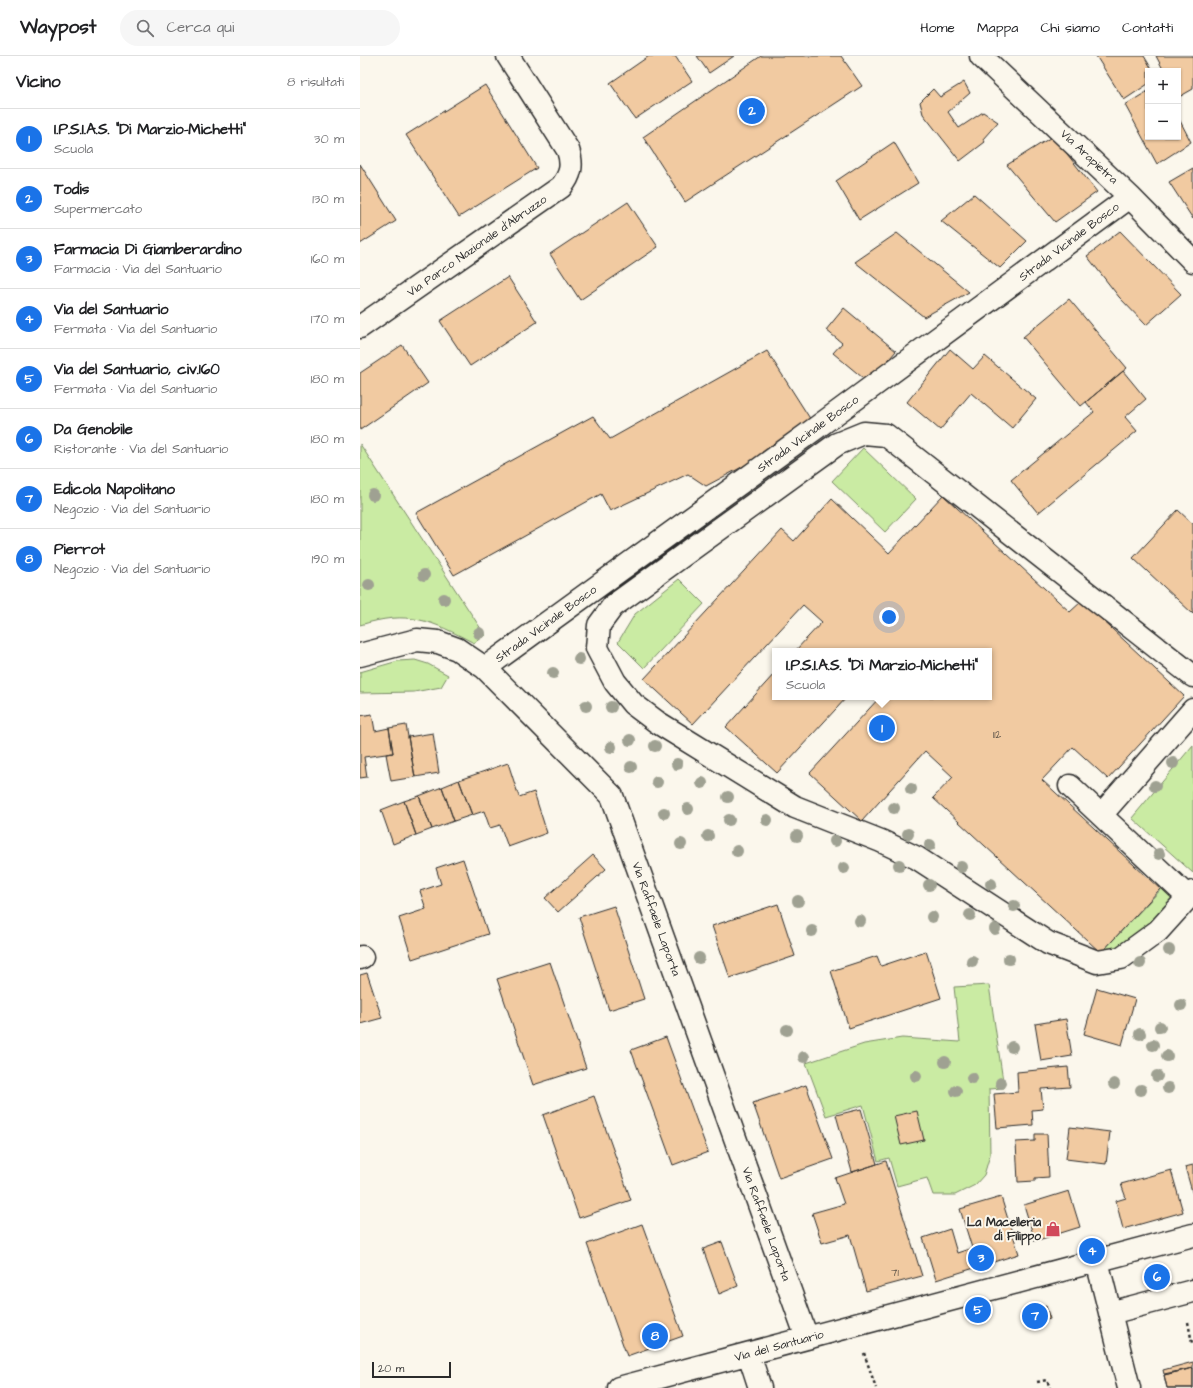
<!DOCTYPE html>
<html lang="it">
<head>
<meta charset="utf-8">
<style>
	body { margin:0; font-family:"Architects Daughter",sans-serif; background:#f6f6f6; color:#202124 }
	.controls { position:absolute; right:12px; top:12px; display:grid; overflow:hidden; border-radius:0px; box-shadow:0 1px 3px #0004 }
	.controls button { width:36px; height:36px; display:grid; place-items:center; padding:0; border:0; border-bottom:1px solid #e0e0e0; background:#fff; color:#202124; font:20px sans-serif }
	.scale { position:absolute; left:12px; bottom:10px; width:79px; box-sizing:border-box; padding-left:4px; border:2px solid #2b2b2b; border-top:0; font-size:11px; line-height:14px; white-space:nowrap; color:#2b2b2b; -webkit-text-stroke:3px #fbf7ec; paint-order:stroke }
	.you { position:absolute; left:529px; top:561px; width:14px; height:14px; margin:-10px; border:3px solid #fff; border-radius:50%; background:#1a73e8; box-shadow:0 0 0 6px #1a73e833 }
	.badge { display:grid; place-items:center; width:26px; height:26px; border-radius:50%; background:#1a73e8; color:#fff; font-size:13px; font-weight:700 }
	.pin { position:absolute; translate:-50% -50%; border:2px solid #fff; box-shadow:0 1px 4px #0006 }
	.popup { position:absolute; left:412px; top:592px; width:220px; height:52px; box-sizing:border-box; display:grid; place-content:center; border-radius:0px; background:#fff; filter:drop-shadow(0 1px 3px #0005); font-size:13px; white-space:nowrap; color:#757577 }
	.popup b { font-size:15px; color:#202124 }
	.popup::after { content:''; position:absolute; left:50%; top:100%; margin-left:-8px; border:8px solid transparent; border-top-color:#fff }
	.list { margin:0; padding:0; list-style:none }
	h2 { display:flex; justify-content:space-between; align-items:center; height:52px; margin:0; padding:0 16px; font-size:17px }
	h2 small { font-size:13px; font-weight:400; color:#757577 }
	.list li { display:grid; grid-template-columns:26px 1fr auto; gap:12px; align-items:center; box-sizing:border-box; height:60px; padding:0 16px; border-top:1px solid #e0e0e0 }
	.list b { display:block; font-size:15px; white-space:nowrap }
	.list p { margin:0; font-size:13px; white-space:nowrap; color:#757577 }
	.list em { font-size:13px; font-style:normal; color:#757577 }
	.icon { flex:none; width:22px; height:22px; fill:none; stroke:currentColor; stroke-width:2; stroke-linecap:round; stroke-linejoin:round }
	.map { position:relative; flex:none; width:833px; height:1332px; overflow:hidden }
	header { display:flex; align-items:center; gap:24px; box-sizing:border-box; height:56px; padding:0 20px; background:#fff; border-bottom:1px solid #e0e0e0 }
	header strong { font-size:19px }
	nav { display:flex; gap:22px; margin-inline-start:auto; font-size:14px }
	.search { width:280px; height:36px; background:#f6f6f6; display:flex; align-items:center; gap:10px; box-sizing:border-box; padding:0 14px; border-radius:22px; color:#757577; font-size:15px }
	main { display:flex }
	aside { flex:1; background:#fff }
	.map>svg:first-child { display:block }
	.green { fill:#caeba3; stroke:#7a8b67 }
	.building { fill:#f1caa1; stroke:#2b2b2b }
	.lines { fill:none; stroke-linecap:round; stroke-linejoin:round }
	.minor-casing { stroke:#2b2b2b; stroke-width:25 }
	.path { stroke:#2b2b2b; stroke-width:2.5; stroke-dasharray:3 3; stroke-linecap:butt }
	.minor { stroke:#fbf7ec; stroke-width:22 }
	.tree { fill:#9fa192 }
	.labels { text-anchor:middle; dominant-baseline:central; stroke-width:4; stroke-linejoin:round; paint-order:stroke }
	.number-label { font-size:10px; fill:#5c5348 }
	.street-label { font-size:12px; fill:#2b2b2b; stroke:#fbf7ec }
	.poi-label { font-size:12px; font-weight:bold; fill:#2b2b2b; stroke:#fbf7ec; text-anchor:end }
</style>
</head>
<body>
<header>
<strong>Waypost</strong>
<div class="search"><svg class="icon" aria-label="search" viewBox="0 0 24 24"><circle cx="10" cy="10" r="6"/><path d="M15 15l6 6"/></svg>Cerca qui</div>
<nav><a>Home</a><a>Mappa</a><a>Chi siamo</a><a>Contatti</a></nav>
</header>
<main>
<aside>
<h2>Vicino<small>8 risultati</small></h2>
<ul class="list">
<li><span class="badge">1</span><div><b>I.P.S.I.A.S. &quot;Di Marzio-Michetti&quot;</b><p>Scuola</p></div><em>30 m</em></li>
<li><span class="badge">2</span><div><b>Todis</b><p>Supermercato</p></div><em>130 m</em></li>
<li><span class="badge">3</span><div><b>Farmacia Di Giamberardino</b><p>Farmacia · Via del Santuario</p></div><em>160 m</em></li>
<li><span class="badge">4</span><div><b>Via del Santuario</b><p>Fermata · Via del Santuario</p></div><em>170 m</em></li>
<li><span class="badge">5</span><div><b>Via del Santuario, civ.160</b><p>Fermata · Via del Santuario</p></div><em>180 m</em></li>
<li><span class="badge">6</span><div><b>Da Genobile</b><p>Ristorante · Via del Santuario</p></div><em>180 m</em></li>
<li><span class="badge">7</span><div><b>Edicola Napolitano</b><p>Negozio · Via del Santuario</p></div><em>180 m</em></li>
<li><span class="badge">8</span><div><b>Pierrot</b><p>Negozio · Via del Santuario</p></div><em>190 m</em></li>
</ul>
</aside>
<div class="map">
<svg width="833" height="1332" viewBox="0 0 833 1332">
	<rect width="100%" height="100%" fill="#fbf7ec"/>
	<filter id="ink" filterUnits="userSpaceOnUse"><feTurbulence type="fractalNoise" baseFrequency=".025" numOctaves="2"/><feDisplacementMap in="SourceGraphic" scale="8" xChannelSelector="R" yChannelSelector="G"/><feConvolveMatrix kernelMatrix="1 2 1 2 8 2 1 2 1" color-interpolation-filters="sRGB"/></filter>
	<g filter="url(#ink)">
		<path class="green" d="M 0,388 L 125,579 L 114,587 C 70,564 49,554 0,569 Z
			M 503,392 L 556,443 L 525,476 L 472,425 Z
			M 319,523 L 344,548 L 284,612 L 258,586 L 275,558 Z
			M 55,604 L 68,608 L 88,619 L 81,631 L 54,636 L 0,637 L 0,616 L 38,605 Z
			M 833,689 L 833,817 L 772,762 Z
			M 805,829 L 814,843 L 781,883 L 741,897 Z
			M 629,929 L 644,1032 L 629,1033 L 630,1099 L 624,1119 L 615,1129 L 595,1139 L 573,1139 L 567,1122 L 537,1130 L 529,1102 L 518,1105 L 503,1049 L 466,1060 L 446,1007 L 504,988 L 542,982 L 600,986 L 594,931 Z"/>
		<path class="building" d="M 289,0 L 315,0 L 332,25 L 275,63 L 250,27 Z
			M 337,0 L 374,0 L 349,17 Z
			M 401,0 L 481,0 L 502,30 L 325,146 L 283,81 Z
			M 736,0 L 784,0 L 793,15 L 788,15 L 788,28 L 764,44 Z
			M 796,0 L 833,0 L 833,33 L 819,41 L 818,15 L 804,15 Z
			M 604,26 L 610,37 L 588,56 L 599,72 L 623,56 L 638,66 L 623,83 L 625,86 L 600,105 L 563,58 L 560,46 L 573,33 L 580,41 Z
			M 125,29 L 177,112 L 99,161 L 46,79 Z
			M 788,35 L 788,81 L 818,81 L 818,61 L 831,86 L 797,108 L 765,49 Z
			M 693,80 L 737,136 L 695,166 L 647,109 Z
			M 534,86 L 558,127 L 499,164 L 476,125 Z
			M 0,108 L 36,165 L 0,188 Z
			M 833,112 L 833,163 L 809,126 Z
			M 614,138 L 667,185 L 640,212 L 581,165 Z
			M 268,146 L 298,191 L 220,244 L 190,198 Z
			M 760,175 L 821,238 L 786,269 L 759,241 L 727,200 Z
			M 537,177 L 609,236 L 564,261 L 495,206 Z
			M 148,221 L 177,266 L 110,310 L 80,265 Z
			M 709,243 L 767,312 L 721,350 L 663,281 Z
			M 484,252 L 536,295 L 509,327 L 473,297 L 482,287 L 466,274 Z
			M 42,289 L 68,327 L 0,374 L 0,317 Z
			M 590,293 L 613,313 L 625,300 L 676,343 L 652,372 L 611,337 L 580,374 L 547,346 Z
			M 407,295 L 456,372 L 346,430 L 328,418 L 250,455 L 241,438 L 94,519 L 56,457 L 233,360 L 250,383 Z
			M 763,315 L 786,343 L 765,361 L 777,375 L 678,457 L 651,424 L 734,356 L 726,346 Z
			M 583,439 L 710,556 L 722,545 L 824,640 L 748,723 L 713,691 L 682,724 L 800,833 L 741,897 L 573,742 L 593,721 L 565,695 L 502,765 L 450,717 L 520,641 L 629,641 L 629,595 L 435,595 L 462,566 L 443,549 L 333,668 L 284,623 L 422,474 L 434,485 L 472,443 L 529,497 Z
			M 818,454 L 833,468 L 833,558 L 773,502 Z
			M 415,617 L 415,641 L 487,641 L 417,717 L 366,671 Z
			M 12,658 L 15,675 L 29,672 L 33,697 L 4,701 L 7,721 L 0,722 L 0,660 Z
			M 46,669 L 55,721 L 31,725 L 26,698 L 33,697 L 29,672 Z
			M 73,677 L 79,717 L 55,721 L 48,681 Z
			M 148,707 L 159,741 L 174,736 L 187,777 L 148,791 L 140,769 L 130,772 L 124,755 L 112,759 L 99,724 Z
			M 99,724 L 112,759 L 94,765 L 82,731 Z
			M 82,731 L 94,765 L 72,773 L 59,740 Z
			M 59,740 L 72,773 L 56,779 L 44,745 Z
			M 44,745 L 56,779 L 33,788 L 21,754 Z
			M 233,799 L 246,813 L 198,856 L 185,842 Z
			M 103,803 L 128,878 L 52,903 L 39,862 L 66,853 L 60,835 L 81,828 L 76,812 Z
			M 418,848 L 435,900 L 370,922 L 352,870 Z
			M 254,850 L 284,943 L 249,954 L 219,861 Z
			M 566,895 L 581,942 L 489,972 L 471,915 L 517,900 L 521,910 Z
			M 190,906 L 226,1012 L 173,1029 L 137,923 Z
			M 7,917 L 22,962 L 0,968 L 0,919 Z
			M 737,932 L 775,943 L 762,989 L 724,978 Z
			M 706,963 L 712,1000 L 681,1005 L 675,968 Z
			M 306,981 L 348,1096 L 313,1109 L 271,994 Z
			M 708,1011 L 710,1031 L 681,1033 L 683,1053 L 672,1054 L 673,1069 L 637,1072 L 634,1038 L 658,1036 L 657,1016 Z
			M 446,1029 L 473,1103 L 419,1122 L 393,1047 Z
			M 234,1040 L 271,1144 L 219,1162 L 183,1059 Z
			M 501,1053 L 517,1108 L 492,1116 L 476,1059 Z
			M 557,1055 L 564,1084 L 541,1089 L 534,1060 Z
			M 710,1071 L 750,1076 L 746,1108 L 706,1103 Z
			M 675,1078 L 687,1078 L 689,1121 L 675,1122 L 675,1125 L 658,1126 L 656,1086 L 675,1085 Z
			M 526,1105 L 562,1220 L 506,1235 L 490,1179 L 462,1187 L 452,1157 L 484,1148 L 475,1122 Z
			M 833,1109 L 833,1139 L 825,1111 Z
			M 811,1114 L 823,1156 L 763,1173 L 756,1145 L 766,1142 L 761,1128 Z
			M 709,1135 L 720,1171 L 675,1185 L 664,1149 Z
			M 641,1141 L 659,1198 L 576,1224 L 563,1182 L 590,1173 L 597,1197 L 612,1192 L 600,1153 Z
			M 282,1168 L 323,1280 L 267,1300 L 227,1188 Z
			M 362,1186 L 378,1230 L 359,1238 L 343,1193 Z
			M 686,1250 L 690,1263 L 665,1270 L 661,1257 Z
			M 833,1306 L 833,1312 L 804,1318 L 803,1314 Z
			M 833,1312 L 833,1332 L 807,1332 L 804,1319 Z
			M 833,1312 L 833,1332 L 807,1332 L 804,1319 Z"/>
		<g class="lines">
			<g class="minor-casing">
				<path id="minor" d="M 621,0 L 770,141 L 833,205
					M 0,271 L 201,131 C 211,119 213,109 208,94 L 148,0
					M 0,599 L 57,584 L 78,586 L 97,593 L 125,612 L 252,740 L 447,1282
					M 125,612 L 456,372 L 770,141
					M 833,620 L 526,379 L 504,377 L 477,388 L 253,550 L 239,569 L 237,592 L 255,626 L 273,648 L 297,666 L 435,751 L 521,785 L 557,802 L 688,887 L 737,906 L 761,902 L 798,875 L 833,836
					M 710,730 L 829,842
					M 741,759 L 833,654
					M 0,902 L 2,901
					M 737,1205 L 769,1332
					M 750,1257 L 833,1235
					M 389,1298 L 400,1332
					M 259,1332 L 833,1179"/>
			</g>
			<path class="path" d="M 828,1266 L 832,1287
				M 504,1297 L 516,1332
				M 677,1326 L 687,1324 L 690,1332"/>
			<use href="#minor" class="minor"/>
		</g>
		<g class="tree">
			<circle cx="13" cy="439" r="6"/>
			<circle cx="64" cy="519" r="6"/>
			<circle cx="9" cy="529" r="6"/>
			<circle cx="84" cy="543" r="6"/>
			<circle cx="119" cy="577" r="6"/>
			<circle cx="219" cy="603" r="6"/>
			<circle cx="193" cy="617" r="6"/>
			<circle cx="226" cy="650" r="6"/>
			<circle cx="251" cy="651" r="6"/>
			<circle cx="270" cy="684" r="6"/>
			<circle cx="295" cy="690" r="6"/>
			<circle cx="251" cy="691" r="6"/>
			<circle cx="813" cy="707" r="6"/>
			<circle cx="317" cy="708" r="6"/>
			<circle cx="271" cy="711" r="6"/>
			<circle cx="297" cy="726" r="6"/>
			<circle cx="342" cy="727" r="6"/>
			<circle cx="795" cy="730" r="6"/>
			<circle cx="551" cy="733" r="6"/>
			<circle cx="368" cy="741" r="6"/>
			<circle cx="534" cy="752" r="6"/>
			<circle cx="328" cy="753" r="6"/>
			<circle cx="304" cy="757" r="6"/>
			<circle cx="369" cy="764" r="6"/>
			<circle cx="407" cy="764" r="6"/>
			<circle cx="548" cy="778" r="6"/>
			<circle cx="348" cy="780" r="6"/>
			<circle cx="437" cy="780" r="6"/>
			<circle cx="475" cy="785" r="6"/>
			<circle cx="321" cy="788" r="6"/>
			<circle cx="570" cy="789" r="6"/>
			<circle cx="377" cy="795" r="6"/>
			<circle cx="799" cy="798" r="6"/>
			<circle cx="539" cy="809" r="6"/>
			<circle cx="601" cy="811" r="6"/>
			<circle cx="484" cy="812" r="6"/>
			<circle cx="631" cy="828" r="6"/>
			<circle cx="569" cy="829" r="6"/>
			<circle cx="438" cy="845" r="6"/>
			<circle cx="654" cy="850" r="6"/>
			<circle cx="610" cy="859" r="6"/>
			<circle cx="572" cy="861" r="6"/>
			<circle cx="500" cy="865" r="6"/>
			<circle cx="635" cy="873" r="6"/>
			<circle cx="452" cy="875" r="6"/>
			<circle cx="809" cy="894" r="6"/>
			<circle cx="339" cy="902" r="6"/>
			<circle cx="649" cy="903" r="6"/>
			<circle cx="612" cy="905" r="6"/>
			<circle cx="780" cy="907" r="6"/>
			<circle cx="821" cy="949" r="6"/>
			<circle cx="800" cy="971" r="6"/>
			<circle cx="427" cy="974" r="6"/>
			<circle cx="780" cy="978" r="6"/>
			<circle cx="793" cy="989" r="6"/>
			<circle cx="652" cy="991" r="6"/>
			<circle cx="807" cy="1000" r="6"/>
			<circle cx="444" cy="1001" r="6"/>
			<circle cx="585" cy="1006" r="6"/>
			<circle cx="556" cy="1020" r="6"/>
			<circle cx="797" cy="1020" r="6"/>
			<circle cx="612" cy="1022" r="6"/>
			<circle cx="641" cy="1027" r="6"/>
			<circle cx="754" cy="1028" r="6"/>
			<circle cx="808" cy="1032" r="6"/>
			<circle cx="781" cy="1034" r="6"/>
			<circle cx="596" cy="1035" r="6"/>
		</g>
	</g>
	<defs>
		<g id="shop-bare" transform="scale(1.2)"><path d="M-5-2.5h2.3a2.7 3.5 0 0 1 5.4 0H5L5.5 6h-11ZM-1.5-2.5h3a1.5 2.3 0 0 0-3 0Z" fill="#d1495b" stroke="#fbf7ec" stroke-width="2.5" paint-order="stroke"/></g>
	</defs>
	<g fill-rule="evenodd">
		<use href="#shop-bare" x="693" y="1173"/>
	</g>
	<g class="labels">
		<g class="number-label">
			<text x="637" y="679">112</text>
			<text x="535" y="1217">71</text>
		</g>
		<g class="street-label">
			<text transform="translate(729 101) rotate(43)">Via Arapietra</text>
			<text transform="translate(709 186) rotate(-37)">Strada Vicinale Bosco</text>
			<text transform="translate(117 190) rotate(-35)">Via Parco Nazionale d'Abruzzo</text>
			<text transform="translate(448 378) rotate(-36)">Strada Vicinale Bosco</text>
			<text transform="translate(186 568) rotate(-36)">Strada Vicinale Bosco</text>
			<text transform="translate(296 863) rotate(70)">Via Raffaele Laporta</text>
			<text transform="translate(406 1168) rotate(70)">Via Raffaele Laporta</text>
			<text transform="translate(419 1290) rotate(-15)">Via del Santuario</text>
		</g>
		<g class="poi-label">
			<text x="681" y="1166">La Macelleria<tspan x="681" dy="14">di Filippo</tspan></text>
		</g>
	</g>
</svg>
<div class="controls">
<button>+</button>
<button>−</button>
</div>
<div class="scale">20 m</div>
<div class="you"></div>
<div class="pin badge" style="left:522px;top:672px">1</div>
<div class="popup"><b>I.P.S.I.A.S. &quot;Di Marzio-Michetti&quot;</b>Scuola</div>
<div class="pin badge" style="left:392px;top:55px">2</div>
<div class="pin badge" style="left:621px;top:1202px">3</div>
<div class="pin badge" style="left:732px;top:1195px">4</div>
<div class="pin badge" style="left:618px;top:1254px">5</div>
<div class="pin badge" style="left:797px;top:1221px">6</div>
<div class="pin badge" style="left:675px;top:1260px">7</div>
<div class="pin badge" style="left:295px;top:1280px">8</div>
</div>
</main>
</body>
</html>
